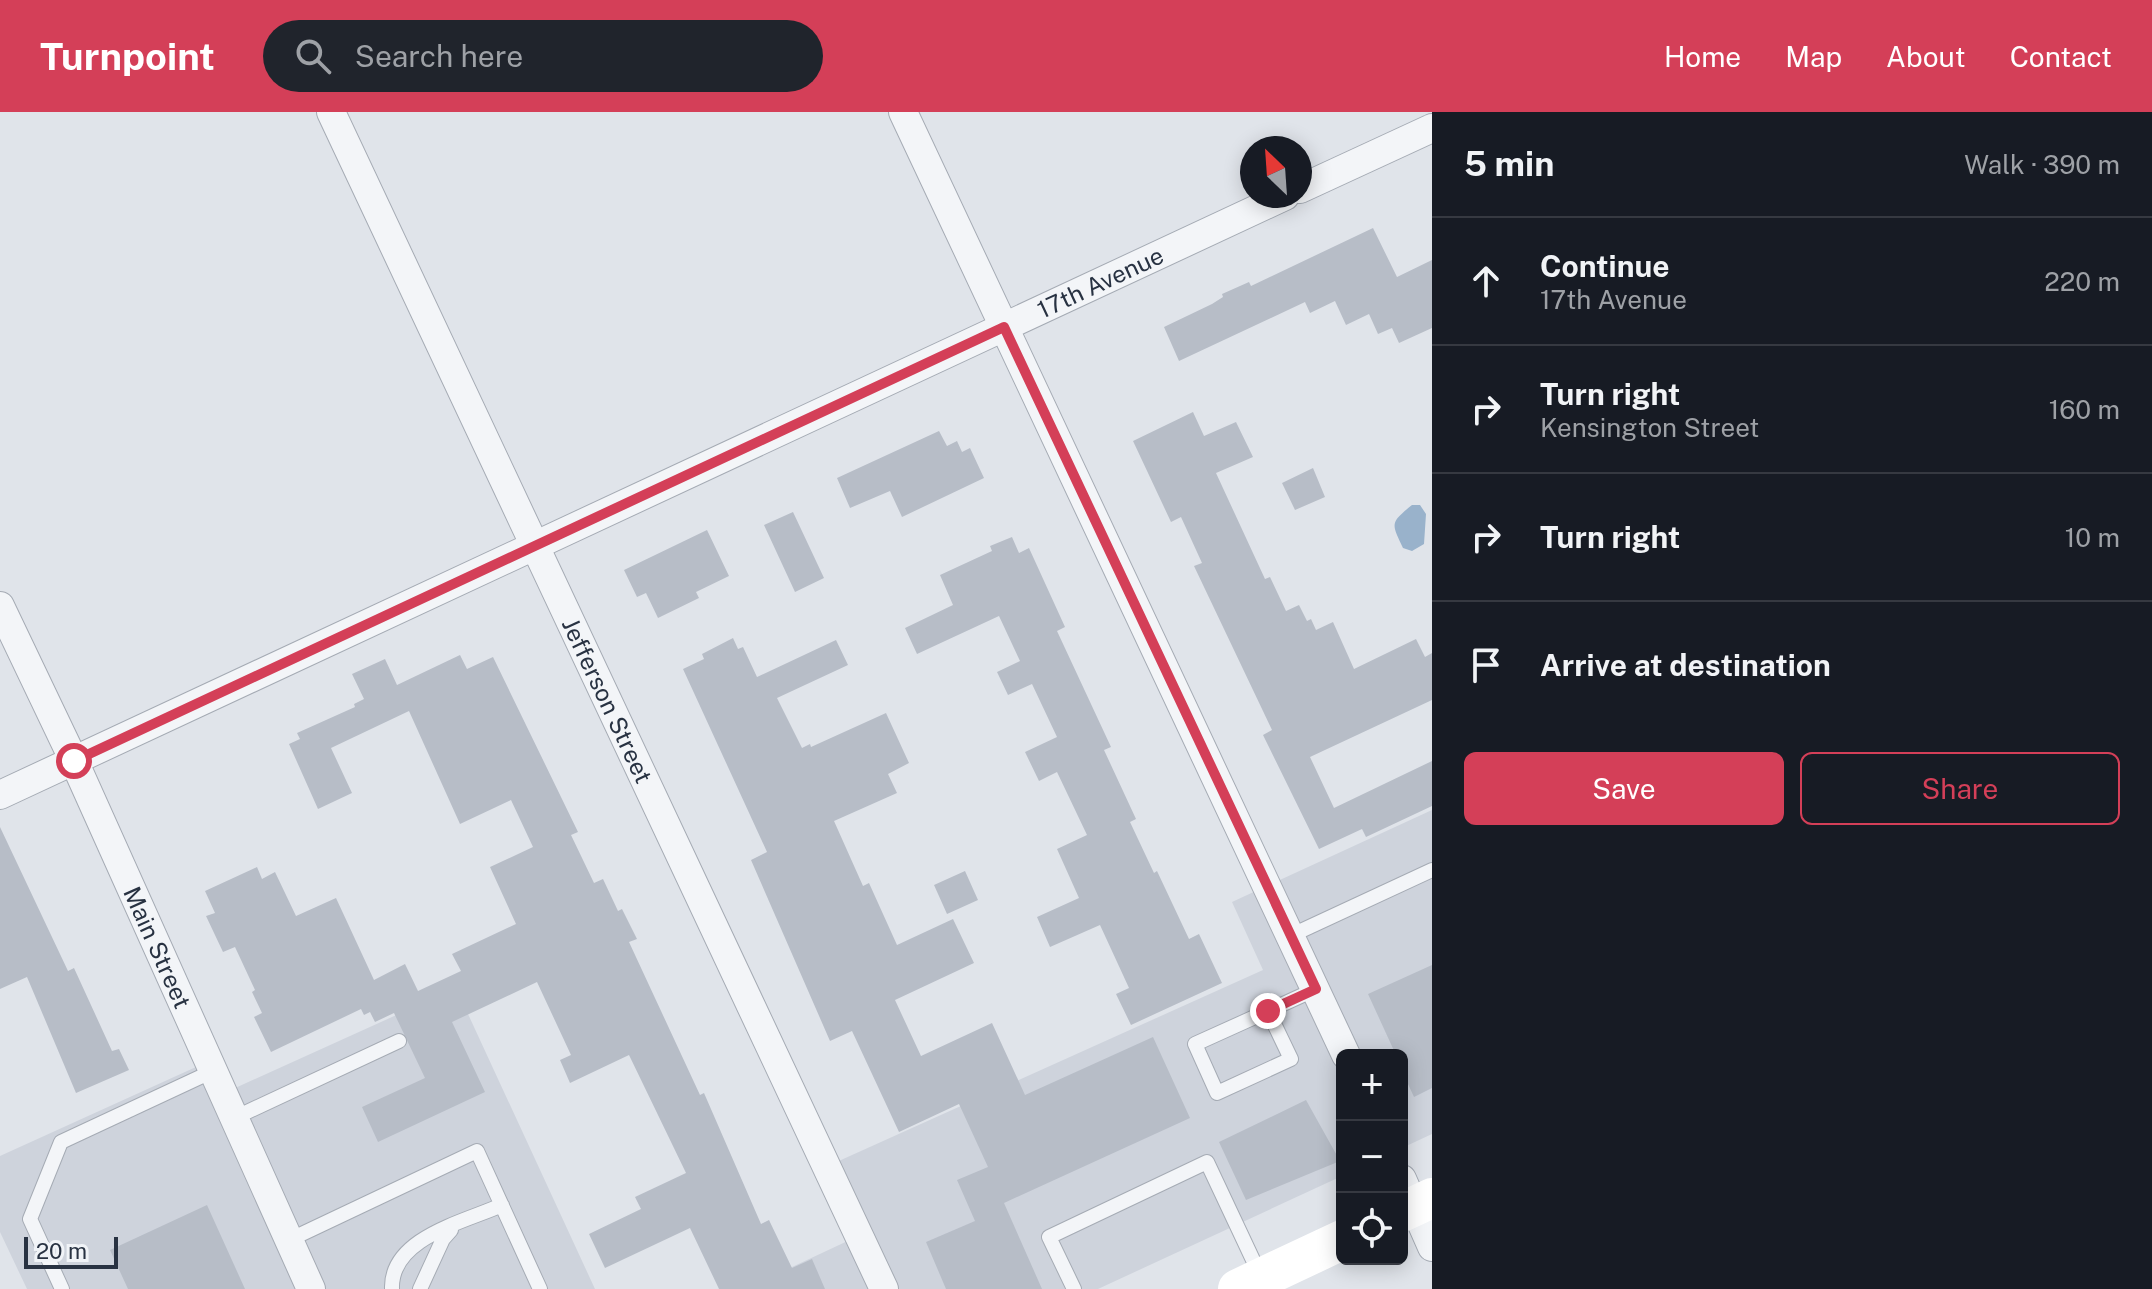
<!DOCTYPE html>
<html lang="en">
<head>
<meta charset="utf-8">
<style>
	body { margin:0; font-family:"Public Sans",sans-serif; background:#20242c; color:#f1f3f6 }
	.controls { position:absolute; right:24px; bottom:24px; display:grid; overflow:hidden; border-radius:12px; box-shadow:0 4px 20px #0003 }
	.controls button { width:72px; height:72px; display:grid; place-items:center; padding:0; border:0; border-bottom:2px solid #363941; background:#171b24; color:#f1f3f6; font:40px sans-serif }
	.compass { position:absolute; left:1240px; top:24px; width:72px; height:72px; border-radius:50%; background:#171b24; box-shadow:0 4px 20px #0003; rotate:335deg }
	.scale { position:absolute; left:24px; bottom:20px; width:94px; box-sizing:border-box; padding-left:8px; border:4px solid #283242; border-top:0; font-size:22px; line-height:28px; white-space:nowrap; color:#283242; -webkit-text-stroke:6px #f0f3f7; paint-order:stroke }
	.stop { position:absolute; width:24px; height:24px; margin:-18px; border:6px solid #d43f58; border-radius:50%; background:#fff }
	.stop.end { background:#d43f58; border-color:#fff; box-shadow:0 2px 8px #0008 }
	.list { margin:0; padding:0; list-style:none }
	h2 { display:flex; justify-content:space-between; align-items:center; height:104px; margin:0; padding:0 32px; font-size:34px }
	h2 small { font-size:26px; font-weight:400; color:#9ea1a6 }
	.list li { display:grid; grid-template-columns:52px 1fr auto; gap:24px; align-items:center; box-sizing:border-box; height:128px; padding:0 32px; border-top:2px solid #363941 }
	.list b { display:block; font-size:30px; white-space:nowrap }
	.list p { margin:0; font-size:26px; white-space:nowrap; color:#9ea1a6 }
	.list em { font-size:26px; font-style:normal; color:#9ea1a6 }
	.actions { display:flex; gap:16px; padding:24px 32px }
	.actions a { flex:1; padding:18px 0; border:2px solid #d43f58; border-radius:12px; text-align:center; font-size:28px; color:#d43f58 }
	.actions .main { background:#d43f58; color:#fff }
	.icon { flex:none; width:44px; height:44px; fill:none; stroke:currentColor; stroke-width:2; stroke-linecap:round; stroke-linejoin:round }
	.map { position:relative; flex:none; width:1432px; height:1177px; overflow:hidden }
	header { display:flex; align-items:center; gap:48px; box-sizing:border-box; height:112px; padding:0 40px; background:#d43f58; color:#fff }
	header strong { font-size:38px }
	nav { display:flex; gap:44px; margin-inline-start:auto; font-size:28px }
	.search { width:560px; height:72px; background:#20242c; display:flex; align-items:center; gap:20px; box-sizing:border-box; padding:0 28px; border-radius:44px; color:#9ea1a6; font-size:30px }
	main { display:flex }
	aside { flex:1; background:#171b24 }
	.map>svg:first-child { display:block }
	.built { fill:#ced3dc }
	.water { fill:#99b2cb }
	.building { fill:#b7bdc7 }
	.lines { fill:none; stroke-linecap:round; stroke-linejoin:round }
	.service-casing { stroke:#a5abb4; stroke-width:16 }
	.minor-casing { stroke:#a5abb4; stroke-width:30 }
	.service { stroke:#f3f5f8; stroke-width:14 }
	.minor { stroke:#f3f5f8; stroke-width:28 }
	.secondary { stroke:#fff; stroke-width:40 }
	.route { stroke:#d43f58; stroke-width:10 }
	.labels { text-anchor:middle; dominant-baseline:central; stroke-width:7; stroke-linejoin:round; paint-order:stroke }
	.street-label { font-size:24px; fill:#283242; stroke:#f0f3f7 }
</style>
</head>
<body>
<header>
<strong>Turnpoint</strong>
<div class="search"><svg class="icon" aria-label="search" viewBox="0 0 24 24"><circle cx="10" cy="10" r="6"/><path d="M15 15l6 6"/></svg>Search here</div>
<nav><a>Home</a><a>Map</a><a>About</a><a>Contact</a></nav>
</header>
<main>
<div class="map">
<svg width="1432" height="1177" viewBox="0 0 1432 1177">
	<rect width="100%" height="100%" fill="#e0e4ea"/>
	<path class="built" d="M 1432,698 L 1432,1022 L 1402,1036 L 1402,943 L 1342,943 L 1342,1064 L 1098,1177 L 745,1177 L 854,1126 L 821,1057 L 1263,858 L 1232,790 Z
		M 456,876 L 595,1177 L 27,1177 L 0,1120 L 0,1044 L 207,950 L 222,982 Z"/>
	<path class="water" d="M 1412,393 L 1420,393 L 1426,402 L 1424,432 L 1412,439 L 1403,436 C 1391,411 1390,411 1412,393 Z"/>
	<path class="building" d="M 1373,116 L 1397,165 L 1432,148 L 1432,216 L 1399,231 L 1392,216 L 1378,222 L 1369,202 L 1346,213 L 1335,189 L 1310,201 L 1305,190 L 1179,249 L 1164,215 L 1212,192 L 1223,185 L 1222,182 L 1249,170 L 1251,174 Z
		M 1193,300 L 1204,324 L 1236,310 L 1253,345 L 1216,361 L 1265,467 L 1270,465 L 1286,499 L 1299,493 L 1307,509 L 1311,507 L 1316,518 L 1333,510 L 1354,557 L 1416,527 L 1425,545 L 1432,541 L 1432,588 L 1310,645 L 1334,696 L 1432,649 L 1432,694 L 1366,725 L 1362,717 L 1319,737 L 1263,623 L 1272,618 L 1194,454 L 1202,451 L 1181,405 L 1171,410 L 1133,329 Z
		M 939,319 L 947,334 L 957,329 L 962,340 L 970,336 L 984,366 L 902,405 L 890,379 L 850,396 L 837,366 Z
		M 1313,356 L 1325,385 L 1295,398 L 1282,371 Z
		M 793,400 L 824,466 L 795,480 L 764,413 Z
		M 707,418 L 729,464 L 696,480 L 699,486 L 658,506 L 646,481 L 637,485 L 624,458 Z
		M 1012,425 L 1019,441 L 1029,436 L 1065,515 L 1057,519 L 1111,635 L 1104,638 L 1136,707 L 1130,710 L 1154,761 L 1157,759 L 1189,827 L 1199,822 L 1222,871 L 1131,913 L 1116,882 L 1129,876 L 1100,813 L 1050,835 L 1037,805 L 1079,786 L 1057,737 L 1087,723 L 1057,660 L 1039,669 L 1025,640 L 1057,625 L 1032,572 L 1008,583 L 997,560 L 1020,549 L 999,504 L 917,542 L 905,516 L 953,493 L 940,463 L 992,439 L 990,434 Z
		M 733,526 L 738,537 L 743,535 L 757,565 L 836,528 L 848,553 L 777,586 L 802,636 L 810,632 L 811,635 L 886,601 L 909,651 L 888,662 L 897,681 L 834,709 L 863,774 L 869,771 L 897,833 L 953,807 L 974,851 L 895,888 L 921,944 L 992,911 L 1025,983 L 1153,925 L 1190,1006 L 1004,1091 L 1042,1177 L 946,1177 L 926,1130 L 975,1109 L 957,1068 L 988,1055 L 959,992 L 899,1020 L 852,919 L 830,929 L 751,748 L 767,740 L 683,557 L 704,547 L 702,542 Z
		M 460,543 L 467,557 L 493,545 L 578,720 L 571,723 L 594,771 L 603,767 L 618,799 L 622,797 L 637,827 L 629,830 L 700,983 L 704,981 L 761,1112 L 769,1108 L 792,1156 L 812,1147 L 825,1177 L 719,1177 L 690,1116 L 605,1156 L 589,1122 L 641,1097 L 635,1085 L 686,1061 L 629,943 L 570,971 L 560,948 L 571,943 L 537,870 L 452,910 L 485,980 L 378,1030 L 362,995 L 425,966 L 394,901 L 375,910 L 370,900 L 364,903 L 361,897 L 271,940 L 254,905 L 262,901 L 252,880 L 255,878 L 235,835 L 223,840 L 206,804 L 215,801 L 205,779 L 257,755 L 262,767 L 275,760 L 296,804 L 336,786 L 374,868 L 405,852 L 418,879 L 461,859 L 452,842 L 516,812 L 490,755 L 533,735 L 511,688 L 460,712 L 409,599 L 331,636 L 352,681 L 318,697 L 289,632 L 300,627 L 297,621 L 355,595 L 354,592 L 364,587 L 352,562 L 385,547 L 397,573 Z
		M 0,715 L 68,859 L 74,856 L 112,939 L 119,937 L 129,958 L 76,981 L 27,865 L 0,877 Z
		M 965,759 L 978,788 L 947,802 L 934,773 Z
		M 1432,853 L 1432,976 L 1414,985 L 1402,959 L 1402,943 L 1396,943 L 1368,882 Z
		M 1306,988 L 1340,1049 L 1246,1088 L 1219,1030 Z
		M 207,1093 L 245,1177 L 128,1177 L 110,1138 Z"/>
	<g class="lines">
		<g class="service-casing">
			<path id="service" d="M 1292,823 L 1432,758
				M 1268,899 L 1291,947 L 1217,981 L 1195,932 Z
				M 1268,899 L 1316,877
				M 232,1007 L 399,929
				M 289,1128 L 477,1039 L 540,1177
				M 62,1177 L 30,1107 L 61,1030 L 211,960
				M 392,1177 C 390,1126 464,1110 502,1093
				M 420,1177 L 443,1127 L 451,1118
				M 1074,1177 L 1049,1125 L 1207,1050 L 1261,1165"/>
		</g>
		<g class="minor-casing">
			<g id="minor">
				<path id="s1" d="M 331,0 L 884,1177"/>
				<path d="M 903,0 L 1346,943"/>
				<path d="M 1300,77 L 1432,16"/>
				<path id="s2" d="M 0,494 L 74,649 L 311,1177"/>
				<path id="s3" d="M 0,683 L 1285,84"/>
				<path d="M 1402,1067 L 1432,1135"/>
			</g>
		</g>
		<use href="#service" class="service"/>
		<use href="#minor" class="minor"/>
		<path class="secondary" d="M 1402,1100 L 1432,1086
			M 1238,1177 L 1342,1128"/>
	</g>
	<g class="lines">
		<path class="route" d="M 74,649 L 1004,215 L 1316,877 L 1268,899"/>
	</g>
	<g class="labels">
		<g class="street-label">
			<text stroke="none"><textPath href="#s3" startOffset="1214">17th Avenue</textPath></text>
			<text stroke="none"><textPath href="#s1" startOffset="650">Jefferson Street</textPath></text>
			<text stroke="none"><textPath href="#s2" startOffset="376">Main Street</textPath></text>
		</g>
	</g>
</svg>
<div class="controls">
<button>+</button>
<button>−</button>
<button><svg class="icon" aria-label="locate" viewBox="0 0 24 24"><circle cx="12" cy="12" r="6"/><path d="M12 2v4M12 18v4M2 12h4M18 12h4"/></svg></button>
</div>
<svg class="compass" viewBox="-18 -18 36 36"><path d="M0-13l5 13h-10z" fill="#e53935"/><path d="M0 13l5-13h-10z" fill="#9ea1a6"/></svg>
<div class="scale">20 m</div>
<div class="stop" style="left:74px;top:649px"></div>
<div class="stop end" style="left:1268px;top:899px"></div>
</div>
<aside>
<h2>5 min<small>Walk · 390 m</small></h2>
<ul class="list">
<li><svg class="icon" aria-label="ahead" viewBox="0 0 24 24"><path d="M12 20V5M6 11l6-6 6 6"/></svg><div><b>Continue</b><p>17th Avenue</p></div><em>220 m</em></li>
<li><svg class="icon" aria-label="right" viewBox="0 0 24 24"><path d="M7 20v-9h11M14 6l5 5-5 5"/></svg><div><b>Turn right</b><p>Kensington Street</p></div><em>160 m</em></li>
<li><svg class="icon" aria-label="right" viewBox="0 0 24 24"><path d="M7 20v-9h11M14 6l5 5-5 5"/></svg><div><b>Turn right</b></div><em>10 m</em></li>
<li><svg class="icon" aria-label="arrive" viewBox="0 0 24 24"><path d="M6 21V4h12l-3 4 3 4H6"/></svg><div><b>Arrive at destination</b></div></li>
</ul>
<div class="actions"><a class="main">Save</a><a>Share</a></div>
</aside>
</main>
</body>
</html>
